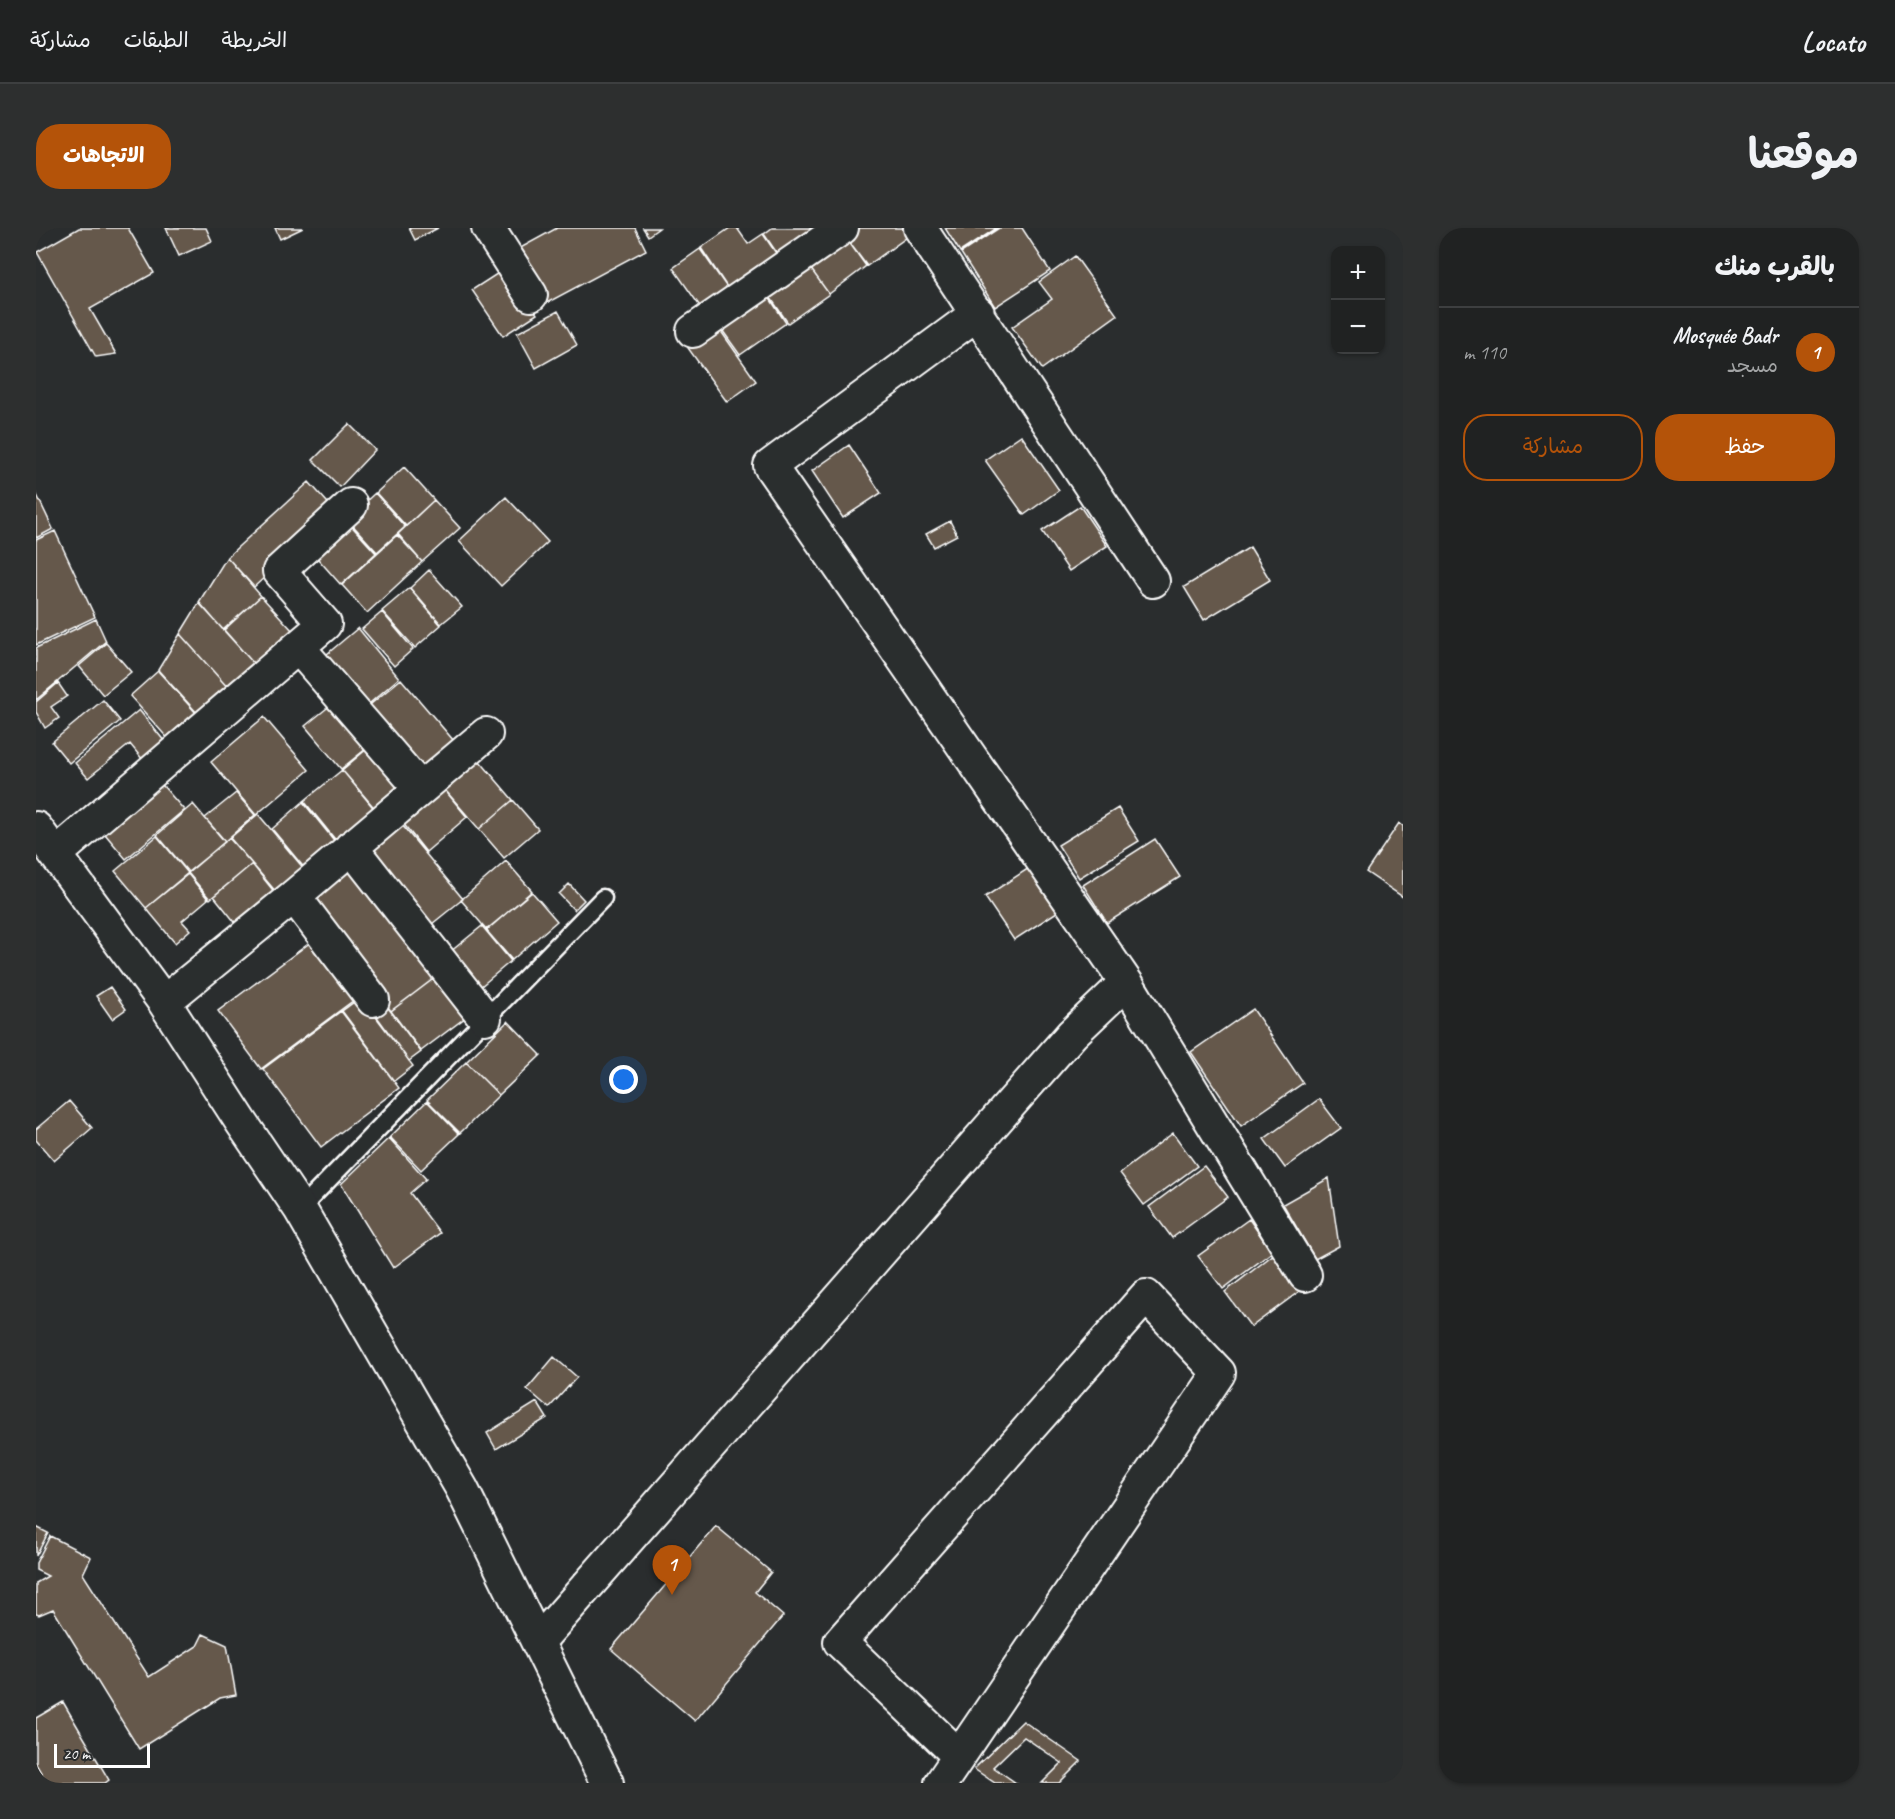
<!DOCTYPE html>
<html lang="ar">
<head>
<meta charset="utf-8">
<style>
	body { margin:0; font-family:Caveat,"Playpen Sans Arabic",sans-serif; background:#2d2f2f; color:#f1f3f6; direction:rtl }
	.controls { position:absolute; right:18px; top:18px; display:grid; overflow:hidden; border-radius:12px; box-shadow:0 2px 4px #0004 }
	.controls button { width:54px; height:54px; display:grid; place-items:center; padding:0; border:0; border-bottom:2px solid #3d3f40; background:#202222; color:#f1f3f6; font:30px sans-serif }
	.scale { position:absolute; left:18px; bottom:15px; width:96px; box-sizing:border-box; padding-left:6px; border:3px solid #fff; border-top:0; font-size:16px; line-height:21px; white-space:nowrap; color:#fff; -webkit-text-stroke:4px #2a2d2e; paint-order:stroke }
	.you { position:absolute; left:588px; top:852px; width:21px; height:21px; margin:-15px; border:4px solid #fff; border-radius:50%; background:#1a73e8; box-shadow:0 0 0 9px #1a73e833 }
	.badge { display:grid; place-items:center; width:39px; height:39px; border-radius:50%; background:#b45309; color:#fff; font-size:20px; font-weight:700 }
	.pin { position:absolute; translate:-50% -50px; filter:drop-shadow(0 2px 3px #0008) }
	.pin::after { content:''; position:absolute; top:32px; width:21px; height:18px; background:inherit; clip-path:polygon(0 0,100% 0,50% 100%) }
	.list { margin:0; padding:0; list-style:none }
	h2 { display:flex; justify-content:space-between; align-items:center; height:78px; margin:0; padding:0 24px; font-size:26px }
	h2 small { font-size:20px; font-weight:400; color:#a2a4a5 }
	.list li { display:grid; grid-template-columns:39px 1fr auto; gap:18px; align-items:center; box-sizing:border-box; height:90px; padding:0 24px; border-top:2px solid #3d3f40 }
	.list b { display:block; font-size:22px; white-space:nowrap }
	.list p { margin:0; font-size:20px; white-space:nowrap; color:#a2a4a5 }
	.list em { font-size:20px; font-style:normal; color:#a2a4a5 }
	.actions { display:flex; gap:12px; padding:18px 24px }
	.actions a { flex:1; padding:14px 0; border:2px solid #b45309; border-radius:24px; text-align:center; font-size:21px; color:#b45309 }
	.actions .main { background:#b45309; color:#fff }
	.map { position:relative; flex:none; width:1367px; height:1555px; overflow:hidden; direction:ltr; border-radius:24px }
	header { display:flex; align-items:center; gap:36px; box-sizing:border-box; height:84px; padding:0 30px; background:#202222; border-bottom:2px solid #3d3f40 }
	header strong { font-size:28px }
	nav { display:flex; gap:33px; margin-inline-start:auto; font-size:21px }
	.intro { display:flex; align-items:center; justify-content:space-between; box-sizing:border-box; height:144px; padding:0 36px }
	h1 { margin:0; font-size:42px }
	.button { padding:15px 27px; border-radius:24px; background:#b45309; color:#fff; font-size:21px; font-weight:700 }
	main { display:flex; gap:36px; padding:0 36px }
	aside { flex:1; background:#202222; border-radius:24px; box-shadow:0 2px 4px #0004 }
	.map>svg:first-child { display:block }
	.building { fill:#65594c; stroke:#fff; stroke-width:1.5 }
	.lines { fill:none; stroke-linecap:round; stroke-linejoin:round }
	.lane-casing { stroke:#fff; stroke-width:21 }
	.street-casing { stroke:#fff; stroke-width:36 }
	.lane { stroke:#2a2d2e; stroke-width:16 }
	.street { stroke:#2a2d2e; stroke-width:32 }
</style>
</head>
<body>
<header>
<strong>Locato</strong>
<nav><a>الخريطة</a><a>الطبقات</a><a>مشاركة</a></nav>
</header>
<div class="intro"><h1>موقعنا</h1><a class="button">الاتجاهات</a></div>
<main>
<aside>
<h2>بالقرب منك<small></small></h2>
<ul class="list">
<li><span class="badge">1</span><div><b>Mosquée Badr</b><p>مسجد</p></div><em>110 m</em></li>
</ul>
<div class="actions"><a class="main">حفظ</a><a>مشاركة</a></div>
</aside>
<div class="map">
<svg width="1367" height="1555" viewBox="0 0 1367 1555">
	<rect width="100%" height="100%" fill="#2a2d2e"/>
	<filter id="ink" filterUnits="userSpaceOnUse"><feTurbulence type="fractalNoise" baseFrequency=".0167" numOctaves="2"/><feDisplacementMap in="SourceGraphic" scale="12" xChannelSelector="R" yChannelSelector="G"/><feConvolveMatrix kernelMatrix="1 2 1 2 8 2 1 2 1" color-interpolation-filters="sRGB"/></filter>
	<g filter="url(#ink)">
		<path class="building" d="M 43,0 L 92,0 L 118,45 L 54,81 L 80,126 L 60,129 L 1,24 Z
			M 130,0 L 170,0 L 176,13 L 143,28 Z
			M 239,0 L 267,0 L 244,11 Z
			M 373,0 L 402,0 L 379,12 Z
			M 521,0 L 599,0 L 610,22 L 505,78 L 477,24 Z
			M 607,0 L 623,0 L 612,8 Z
			M 694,0 L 701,0 L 712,16 L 727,6 L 744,31 L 695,65 L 665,20 Z
			M 736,0 L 791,0 L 745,31 L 728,6 Z
			M 824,0 L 869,0 L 874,7 L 831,38 L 810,10 Z
			M 909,0 L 961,0 L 924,24 Z
			M 963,0 L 986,0 L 1014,43 L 959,79 L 925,25 Z
			M 810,10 L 830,38 L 793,66 L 772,37 Z
			M 664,21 L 697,68 L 670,87 L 637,40 Z
			M 1039,28 L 1081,87 L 1006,141 L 976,99 L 1016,71 L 1003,54 Z
			M 772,37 L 793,66 L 752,95 L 732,66 Z
			M 470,40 L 501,86 L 467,108 L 436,62 Z
			M 731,66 L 750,95 L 704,127 L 684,99 Z
			M 522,83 L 541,117 L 500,140 L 481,105 Z
			M 682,99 L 720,153 L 691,174 L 652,120 Z
			M 313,196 L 339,222 L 304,259 L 277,232 Z
			M 985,207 L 1023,262 L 988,287 L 949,232 Z
			M 813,217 L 845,265 L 807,290 L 776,243 Z
			M 368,239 L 398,272 L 370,298 L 340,265 Z
			M 273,254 L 300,284 L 218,359 L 191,329 Z
			M 0,265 L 17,301 L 0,310 Z
			M 339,265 L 369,299 L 341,324 L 311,291 Z
			M 470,269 L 512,314 L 465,358 L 423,313 Z
			M 398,272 L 424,300 L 386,334 L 362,306 Z
			M 1044,278 L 1071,318 L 1033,343 L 1006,303 Z
			M 310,292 L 340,325 L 305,357 L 275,323 Z
			M 914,293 L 921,307 L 898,319 L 890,306 Z
			M 19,303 L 59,389 L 0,417 L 0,312 Z
			M 361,307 L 386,334 L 331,385 L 306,357 Z
			M 1214,319 L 1234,352 L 1168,392 L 1148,359 Z
			M 191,329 L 225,368 L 187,402 L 163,374 Z
			M 393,342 L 426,379 L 405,396 L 374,360 Z
			M 373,360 L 405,397 L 379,420 L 346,383 Z
			M 225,368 L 257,403 L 219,437 L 188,402 Z
			M 163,375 L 219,437 L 193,461 L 144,406 Z
			M 346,384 L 377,421 L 358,438 L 326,401 Z
			M 60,391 L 70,413 L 0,472 L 0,420 Z
			M 322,400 L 363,450 L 327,481 L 285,431 Z
			M 144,406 L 193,461 L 163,487 L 122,442 Z
			M 70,415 L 95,444 L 67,467 L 43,438 Z
			M 122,443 L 162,487 L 134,513 L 94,468 Z
			M 365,451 L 418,513 L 382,543 L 329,481 Z
			M 22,455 L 31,468 L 15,479 L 23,490 L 9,500 L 0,484 L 0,474 Z
			M 67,472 L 84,493 L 33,535 L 16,514 Z
			M 296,476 L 331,520 L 305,541 L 269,498 Z
			M 103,482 L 129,514 L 107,532 L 94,516 L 52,550 L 39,535 Z
			M 228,489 L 273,542 L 220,587 L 175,534 Z
			M 332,520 L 366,562 L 341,583 L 306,542 Z
			M 437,525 L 477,572 L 443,601 L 403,555 Z
			M 306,542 L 340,583 L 302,615 L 268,573 Z
			M 121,551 L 148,582 L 90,631 L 64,600 Z
			M 403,555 L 431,589 L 390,624 L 362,589 Z
			M 200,565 L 219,587 L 189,613 L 169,590 Z
			M 477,572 L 502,601 L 468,630 L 443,601 Z
			M 267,574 L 301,616 L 270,642 L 236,601 Z
			M 157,576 L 189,614 L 152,644 L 121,607 Z
			M 1082,580 L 1103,613 L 1043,650 L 1022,617 Z
			M 222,586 L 269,642 L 241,665 L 194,610 Z
			M 361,591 L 427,671 L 391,700 L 325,621 Z
			M 1363,595 L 1367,598 L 1367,669 L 1330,644 Z
			M 121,608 L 152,645 L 110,680 L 79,643 Z
			M 193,610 L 216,636 L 174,671 L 152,645 Z
			M 1119,611 L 1144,649 L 1071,695 L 1047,657 Z
			M 470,633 L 496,663 L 451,702 L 425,672 Z
			M 216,636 L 240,666 L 202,698 L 178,668 Z
			M 319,638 L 401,748 L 355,783 L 273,672 Z
			M 993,640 L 1021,684 L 978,712 L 949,669 Z
			M 152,646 L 172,671 L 146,693 L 154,702 L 139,715 L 110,680 Z
			M 533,656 L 548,672 L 538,682 L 523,666 Z
			M 496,664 L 521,693 L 476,732 L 450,702 Z
			M 446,698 L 475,733 L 444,759 L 414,724 Z
			M 275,714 L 318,772 L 225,841 L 182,783 Z
			M 400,749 L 430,789 L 385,823 L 355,783 Z
			M 74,759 L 90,781 L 76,791 L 60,768 Z
			M 325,769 L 377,838 L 358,853 L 306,783 Z
			M 350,777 L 385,824 L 373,833 L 339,786 Z
			M 1217,781 L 1267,855 L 1205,898 L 1155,824 Z
			M 305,783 L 363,860 L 285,919 L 227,841 Z
			M 472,793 L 505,827 L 463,867 L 430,834 Z
			M 430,834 L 463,867 L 424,905 L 391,872 Z
			M 1283,871 L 1305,900 L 1249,940 L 1228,911 Z
			M 33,873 L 56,900 L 18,933 L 0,912 L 0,901 Z
			M 391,873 L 423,906 L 385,942 L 354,909 Z
			M 1137,905 L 1161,938 L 1108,977 L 1084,945 Z
			M 353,910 L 390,951 L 374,965 L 404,1005 L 357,1040 L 305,956 Z
			M 1168,938 L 1192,969 L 1136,1010 L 1113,979 Z
			M 1293,950 L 1303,1018 L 1279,1031 L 1247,976 Z
			M 1213,991 L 1236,1024 L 1187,1061 L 1162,1028 Z
			M 1238,1026 L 1265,1062 L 1215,1099 L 1189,1064 Z
			M 518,1129 L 541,1149 L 513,1180 L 491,1161 Z
			M 501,1174 L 511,1190 L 460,1221 L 451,1205 Z
			M 680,1298 L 735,1344 L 719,1364 L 747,1388 L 659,1493 L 575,1421 Z
			M 0,1299 L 12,1305 L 0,1328 Z
			M 14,1308 L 55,1329 L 47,1346 L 113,1449 L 161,1418 L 167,1406 L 191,1417 L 200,1467 L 184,1470 L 103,1521 L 17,1381 L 3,1387 L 0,1386 L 0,1355 L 12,1348 L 0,1342 L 0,1335 Z
			M 27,1474 L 73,1552 L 69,1555 L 11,1555 L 0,1536 L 0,1490 Z
			M 987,1493 L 1045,1533 L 1023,1555 L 1006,1555 L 1026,1535 L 988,1509 L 957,1539 L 980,1555 L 959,1555 L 938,1541 Z"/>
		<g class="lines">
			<g class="lane-casing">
				<path id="lane" d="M 264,981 L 567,670"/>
			</g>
			<g class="street-casing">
				<path id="street" d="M 452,0 L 495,67
					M 884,0 L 1117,353
					M 942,85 L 734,238 L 1092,757 L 1269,1047
					M 657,103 L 806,0
					M 262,419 L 289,396 L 243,343 L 315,277
					M 0,600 L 128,774 L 206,895 L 264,981 L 426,1261 L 571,1555
					M 315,619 L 449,790
					M 20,626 L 262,419 L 384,560
					M 258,668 L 337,772
					M 128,774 L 258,668 L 450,506
					M 502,1414 L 1036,806 L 1079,765 L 1092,757
					M 905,1555 L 1183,1145 L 1110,1068 L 804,1414 L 923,1528"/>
			</g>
			<use href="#lane" class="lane"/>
			<use href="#street" class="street"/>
		</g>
	</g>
</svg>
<div class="controls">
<button>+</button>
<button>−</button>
</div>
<div class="scale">20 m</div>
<div class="you"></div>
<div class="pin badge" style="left:636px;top:1367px">1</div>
</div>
</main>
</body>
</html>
